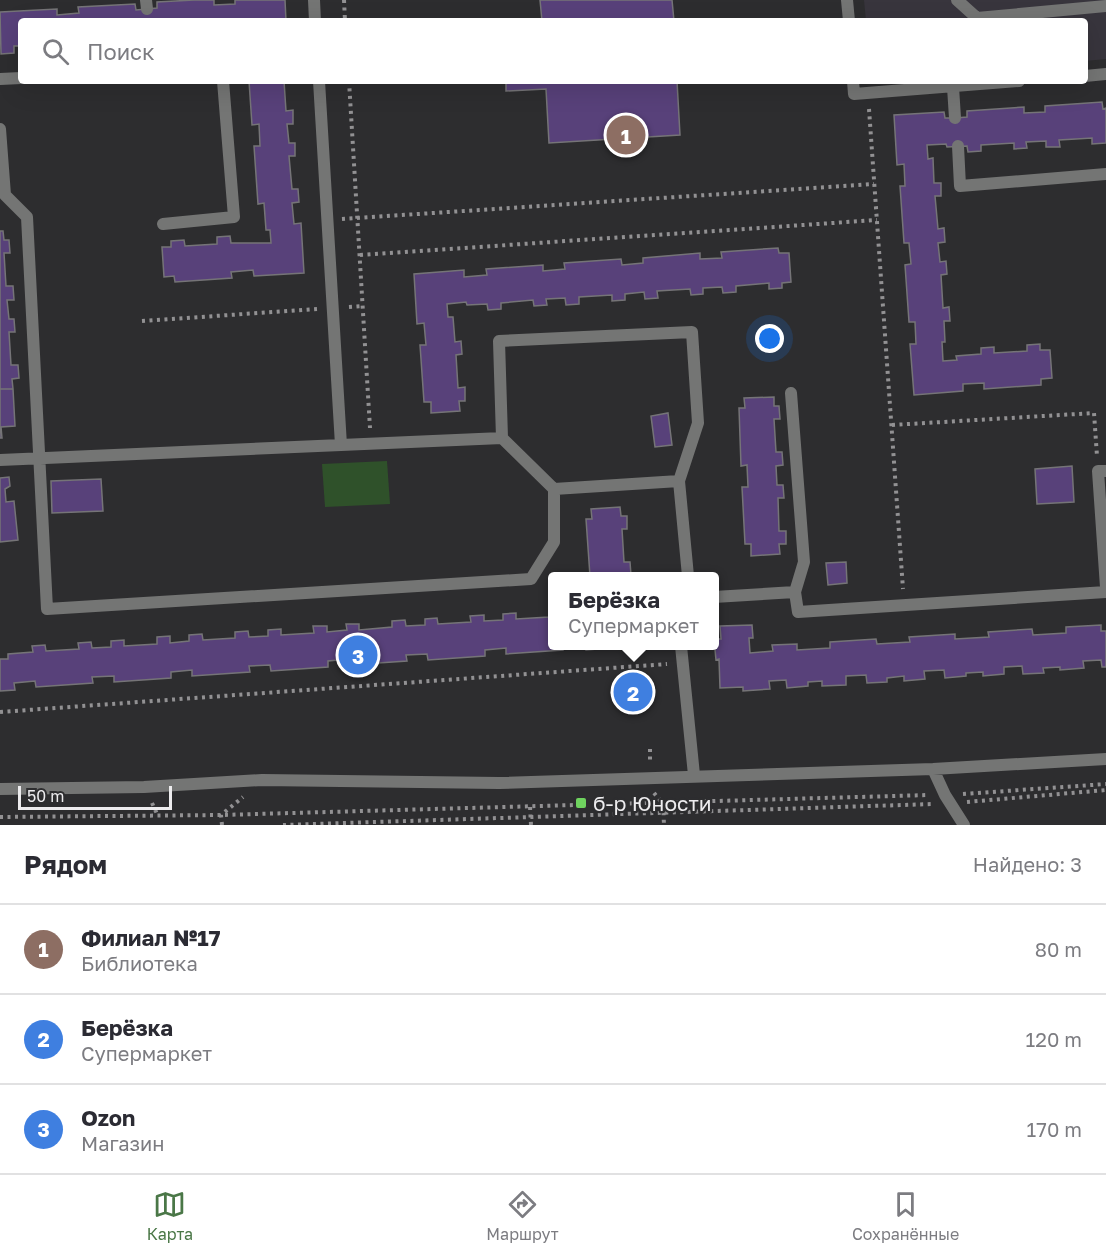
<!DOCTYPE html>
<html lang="ru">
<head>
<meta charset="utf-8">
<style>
	body { margin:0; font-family:"Golos Text",sans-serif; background:#f7f7f7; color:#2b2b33 }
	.scale { position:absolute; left:18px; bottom:15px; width:154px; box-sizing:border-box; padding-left:6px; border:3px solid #edecee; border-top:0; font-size:16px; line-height:21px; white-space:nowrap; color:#edecee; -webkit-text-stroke:4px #2d2d2f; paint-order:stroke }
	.you { position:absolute; left:770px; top:339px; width:21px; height:21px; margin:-15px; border:4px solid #fff; border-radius:50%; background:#1a73e8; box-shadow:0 0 0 9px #1a73e833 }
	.badge { display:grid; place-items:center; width:39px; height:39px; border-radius:50%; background:#4a7747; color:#fff; font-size:20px; font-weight:700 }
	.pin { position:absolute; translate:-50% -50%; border:3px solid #fff; box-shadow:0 2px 6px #0006 }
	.popup { position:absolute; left:548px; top:572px; width:171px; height:78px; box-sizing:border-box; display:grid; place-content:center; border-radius:6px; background:#fff; filter:drop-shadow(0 2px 4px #0005); font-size:20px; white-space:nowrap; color:#7c7c81 }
	.popup b { font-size:22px; color:#2b2b33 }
	.popup::after { content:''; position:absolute; left:50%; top:100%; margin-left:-12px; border:12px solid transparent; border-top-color:#fff }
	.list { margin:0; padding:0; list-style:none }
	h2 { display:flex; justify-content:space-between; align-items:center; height:78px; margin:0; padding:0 24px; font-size:26px }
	h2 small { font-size:20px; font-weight:400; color:#7c7c81 }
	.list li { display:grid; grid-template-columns:39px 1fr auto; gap:18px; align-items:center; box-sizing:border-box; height:90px; padding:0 24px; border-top:2px solid #e1e1e2 }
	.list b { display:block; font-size:22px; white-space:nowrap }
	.list p { margin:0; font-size:20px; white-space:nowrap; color:#7c7c81 }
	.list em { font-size:20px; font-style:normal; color:#7c7c81 }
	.icon { flex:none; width:33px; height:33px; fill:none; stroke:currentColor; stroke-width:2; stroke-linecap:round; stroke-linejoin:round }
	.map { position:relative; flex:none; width:1106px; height:825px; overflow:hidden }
	.search { position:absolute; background:#fff; box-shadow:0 6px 24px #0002; left:18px; right:18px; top:18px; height:66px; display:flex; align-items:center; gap:15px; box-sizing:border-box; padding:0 21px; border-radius:6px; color:#7c7c81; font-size:22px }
	.sheet { height:348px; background:#fff }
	nav { display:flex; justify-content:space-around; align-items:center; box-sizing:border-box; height:84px; border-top:2px solid #e1e1e2; background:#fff; font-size:16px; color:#7c7c81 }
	nav a { display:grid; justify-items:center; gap:3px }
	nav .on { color:#4a7747 }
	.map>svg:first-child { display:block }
	.built { fill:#38353d }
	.green { fill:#2f512a }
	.building { fill:#58417a; stroke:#757477; stroke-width:1.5 }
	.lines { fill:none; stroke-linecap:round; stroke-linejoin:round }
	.path { stroke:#929193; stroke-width:4; stroke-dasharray:3 4.5; stroke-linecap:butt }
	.service { stroke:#747574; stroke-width:12 }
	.poi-dot { fill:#6fd35f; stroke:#2d2d2f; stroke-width:2 }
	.labels { text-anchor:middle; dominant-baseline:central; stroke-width:4.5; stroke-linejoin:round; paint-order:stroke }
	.poi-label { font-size:21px; fill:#edecee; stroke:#2d2d2f; text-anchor:start }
</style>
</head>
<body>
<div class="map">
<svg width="1106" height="825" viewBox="0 0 1106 825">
	<rect width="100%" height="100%" fill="#2d2d2f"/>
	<path class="built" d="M 864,0 L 1106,0 L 1106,59 L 1085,61 L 1085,21 L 866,21 Z"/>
	<path class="green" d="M 387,461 L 390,504 L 325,507 L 322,464 Z"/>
	<path class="building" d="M 194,0 L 214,0 L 214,5 L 235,4 L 235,0 L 285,0 L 286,21 L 21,21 L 21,46 L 14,46 L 14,53 L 1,54 L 0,12 L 57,9 L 57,15 L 79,13 L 78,7 L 135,4 L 136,10 L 157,8 L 157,2 Z
		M 540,0 L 672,0 L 674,21 L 542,21 Z
		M 249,81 L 284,81 L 286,111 L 293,110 L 293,124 L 287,124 L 289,143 L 295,143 L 295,156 L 289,156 L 292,189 L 298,189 L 299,202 L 292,203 L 294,224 L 301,223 L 304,273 L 254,276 L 253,270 L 231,272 L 232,278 L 175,282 L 174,276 L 164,277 L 162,247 L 171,247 L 171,241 L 184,240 L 185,246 L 217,244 L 217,237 L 230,236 L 231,243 L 271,243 L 270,230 L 266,230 L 264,203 L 258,204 L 254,146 L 260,146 L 259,124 L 252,125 Z
		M 506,81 L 677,81 L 680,135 L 549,143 L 546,89 L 506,91 Z
		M 1102,102 L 1103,109 L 1106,108 L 1106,143 L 1092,144 L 1092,138 L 1076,139 L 1059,140 L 1060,147 L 1046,147 L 1046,141 L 1026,142 L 1027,148 L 1014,149 L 1014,143 L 981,145 L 981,151 L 968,152 L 967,146 L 947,147 L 946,144 L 927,145 L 928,159 L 933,158 L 934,183 L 941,183 L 941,196 L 935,196 L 938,229 L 944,228 L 945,242 L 938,243 L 940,262 L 946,261 L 947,274 L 941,275 L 943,308 L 949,307 L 950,321 L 944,321 L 945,342 L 942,342 L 943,361 L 957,360 L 956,356 L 981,354 L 981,348 L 994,347 L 994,353 L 1027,351 L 1027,345 L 1040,344 L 1040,350 L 1050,350 L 1052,378 L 1041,379 L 1041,385 L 984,389 L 984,383 L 963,384 L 963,391 L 914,395 L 910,344 L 916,344 L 915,322 L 909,322 L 905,265 L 911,264 L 909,243 L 904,243 L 900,186 L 905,186 L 904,164 L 897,165 L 894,115 L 944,112 L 945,118 L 955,118 L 967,117 L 967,111 L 1024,107 L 1024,113 L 1045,112 L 1045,106 Z
		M 0,231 L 3,231 L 4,240 L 9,240 L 10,253 L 4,253 L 6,286 L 13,286 L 14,300 L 7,300 L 9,319 L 14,319 L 15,332 L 9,332 L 11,365 L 18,365 L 19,378 L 12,379 L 13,389 L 0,389 Z
		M 778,248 L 779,253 L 789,253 L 791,282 L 782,283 L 782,288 L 769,289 L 769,283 L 736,286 L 736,292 L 723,293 L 722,287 L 703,288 L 703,294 L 691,295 L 690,289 L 657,291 L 658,298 L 645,299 L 644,292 L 625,294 L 625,300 L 612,301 L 612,295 L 579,297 L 579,304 L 566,305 L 565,298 L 546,299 L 547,305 L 534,306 L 533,300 L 501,303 L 501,309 L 488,310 L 487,304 L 467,305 L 466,302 L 447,304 L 448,317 L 453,317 L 455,342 L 461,341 L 462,354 L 456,355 L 458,388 L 465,387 L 465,401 L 459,401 L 460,411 L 431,413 L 431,402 L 424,402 L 420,345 L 426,345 L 424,323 L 417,324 L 414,274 L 464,270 L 464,277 L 487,275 L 486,269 L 543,265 L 543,271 L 565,269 L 564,263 L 621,259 L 622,265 L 643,263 L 643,258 L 700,253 L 700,259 L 722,258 L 721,252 Z
		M 0,389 L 13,389 L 15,426 L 1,427 L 2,438 L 0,438 Z
		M 774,397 L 774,406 L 779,406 L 780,419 L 774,419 L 776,452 L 782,452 L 783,465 L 776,466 L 777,485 L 783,485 L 784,498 L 778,498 L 779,531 L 786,531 L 786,544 L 779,544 L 780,554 L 751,556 L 751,544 L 745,544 L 742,487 L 748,487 L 747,465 L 741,466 L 739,408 L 745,408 L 744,398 Z
		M 668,413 L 672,445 L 655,447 L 651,416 Z
		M 1072,466 L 1074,502 L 1037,504 L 1035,469 Z
		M 9,477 L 10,486 L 5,489 L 6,502 L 14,501 L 18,540 L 0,542 L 0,478 Z
		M 101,479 L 103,511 L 52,513 L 51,481 Z
		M 620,507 L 621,516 L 627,516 L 627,529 L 622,529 L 624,562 L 630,562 L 631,575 L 590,576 L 586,519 L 592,519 L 591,509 Z
		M 846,562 L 847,583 L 828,585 L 826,563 Z
		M 549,610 L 552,610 L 552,646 L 563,646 L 563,650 L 506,654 L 506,648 L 485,650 L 485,656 L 428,660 L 427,654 L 406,655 L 407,661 L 349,665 L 349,659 L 328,661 L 328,667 L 271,671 L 270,665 L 249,666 L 250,672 L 192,676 L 192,670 L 171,672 L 171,678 L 114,682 L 114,676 L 92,677 L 93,683 L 36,687 L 35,681 L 14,683 L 15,690 L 0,691 L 0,659 L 8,659 L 8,654 L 33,652 L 32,646 L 45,645 L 46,651 L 79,649 L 78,643 L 91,642 L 92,648 L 111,647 L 111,641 L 124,640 L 124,646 L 157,644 L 157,637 L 170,636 L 170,643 L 189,641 L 189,635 L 202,634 L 203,640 L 235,638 L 235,632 L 248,631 L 249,637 L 268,636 L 268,630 L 281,629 L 281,635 L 314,633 L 313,626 L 327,626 L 327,632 L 347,630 L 346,624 L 359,624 L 359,630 L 392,627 L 392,621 L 405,620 L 406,626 L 425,625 L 425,619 L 437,618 L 438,624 L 471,622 L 470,616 L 484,615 L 484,621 L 503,620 L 503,614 L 516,613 L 516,619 L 549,617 Z
		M 752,625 L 753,638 L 749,638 L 750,653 L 773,651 L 772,645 L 797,644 L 797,650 L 830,648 L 830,642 L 876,639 L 877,644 L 910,642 L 909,637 L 955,634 L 955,639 L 989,637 L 988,632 L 1032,629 L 1033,635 L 1066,633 L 1066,627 L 1101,625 L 1101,631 L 1106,631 L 1106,667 L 1102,667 L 1101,660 L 1083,661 L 1084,668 L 1060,670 L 1060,667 L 1043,668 L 1044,673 L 1023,674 L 1022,666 L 1004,667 L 1004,674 L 983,676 L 983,672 L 966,673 L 966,676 L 945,678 L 944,670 L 924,671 L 925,679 L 904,681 L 904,676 L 887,678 L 887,682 L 867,683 L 866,675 L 846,676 L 846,685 L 822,686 L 822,681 L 808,682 L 808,686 L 787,688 L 786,680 L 769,681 L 770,689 L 743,691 L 743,687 L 720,688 L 719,659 L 716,660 L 714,639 L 721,639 L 720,626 Z
		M 585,646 L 636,646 L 586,650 Z
		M 651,684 L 655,690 L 652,697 L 616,699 L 611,693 L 615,686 Z"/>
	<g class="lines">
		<path class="path" d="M 344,0 L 345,21
			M 349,81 L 370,428
			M 869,109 L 903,589
			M 342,219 L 874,184
			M 360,255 L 877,220
			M 349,307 L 363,306
			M 142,321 L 317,309
			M 892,425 L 1094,413 L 1097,456
			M 0,712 L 667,664
			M 650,749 L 650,763
			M 654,793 L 663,804 L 664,825
			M 963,794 L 1106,784
			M 967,802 L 1106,790
			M 152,803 L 158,816
			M 530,807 L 531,825
			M 0,817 L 221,815 L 929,795
			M 222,825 L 221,815 L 243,797
			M 283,825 L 933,804"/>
		<path class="service" d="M 146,0 L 147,9
			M 314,0 L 315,21
			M 847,0 L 849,21
			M 957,0 L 977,18 L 1106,6
			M 1085,76 L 1106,74
			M 0,79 L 21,78
			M 853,81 L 854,94 L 1019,81
			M 953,87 L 955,118
			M 0,129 L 5,195 L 27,217 L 47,609 L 531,579 L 554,542 L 554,489
			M 958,146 L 960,186 L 1106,174
			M 163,224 L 234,217 L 223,81
			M 791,393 L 804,562 L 795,592
			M 502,438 L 499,341 L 692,332 L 698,423 L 679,481
			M 341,445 L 502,438 L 554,489 L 679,481 L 688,576
			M 0,460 L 341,445 L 319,81
			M 1106,471 L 1098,471 L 1106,587
			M 714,597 L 795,592 L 798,612 L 1106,592
			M 681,646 L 694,775
			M 933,769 L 945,795 L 964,825
			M 0,789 L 144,787 L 262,780 L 499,783 L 933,769 L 1106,759"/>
	</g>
	<rect class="poi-dot" x="575" y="797" width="12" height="12" rx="3"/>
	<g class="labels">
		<g class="poi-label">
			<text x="593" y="803">б-р Юности</text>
		</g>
	</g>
</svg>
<div class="scale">50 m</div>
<div class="you"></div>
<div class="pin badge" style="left:626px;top:135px;background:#8d6e63">1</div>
<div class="pin badge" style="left:633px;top:692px;background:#3f7fe0">2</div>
<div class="popup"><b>Берёзка</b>Супермаркет</div>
<div class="pin badge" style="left:358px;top:655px;background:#3f7fe0">3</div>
<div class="search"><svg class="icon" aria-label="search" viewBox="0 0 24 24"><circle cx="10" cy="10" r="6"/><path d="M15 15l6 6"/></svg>Поиск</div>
</div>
<section class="sheet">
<h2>Рядом<small>Найдено: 3</small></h2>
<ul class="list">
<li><span class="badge" style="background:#8d6e63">1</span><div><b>Филиал №17</b><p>Библиотека</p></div><em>80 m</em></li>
<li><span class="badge" style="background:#3f7fe0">2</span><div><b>Берёзка</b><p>Супермаркет</p></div><em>120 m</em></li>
<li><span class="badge" style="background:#3f7fe0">3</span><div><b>Ozon</b><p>Магазин</p></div><em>170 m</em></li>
</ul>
</section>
<nav>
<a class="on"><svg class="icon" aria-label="map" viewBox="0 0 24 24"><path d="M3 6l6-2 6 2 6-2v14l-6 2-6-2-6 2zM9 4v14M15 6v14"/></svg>Карта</a>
<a><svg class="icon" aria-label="directions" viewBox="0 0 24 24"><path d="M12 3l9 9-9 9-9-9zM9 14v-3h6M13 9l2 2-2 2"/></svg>Маршрут</a>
<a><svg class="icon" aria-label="saved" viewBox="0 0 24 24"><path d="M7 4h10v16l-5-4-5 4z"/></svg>Сохранённые</a>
</nav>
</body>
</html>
